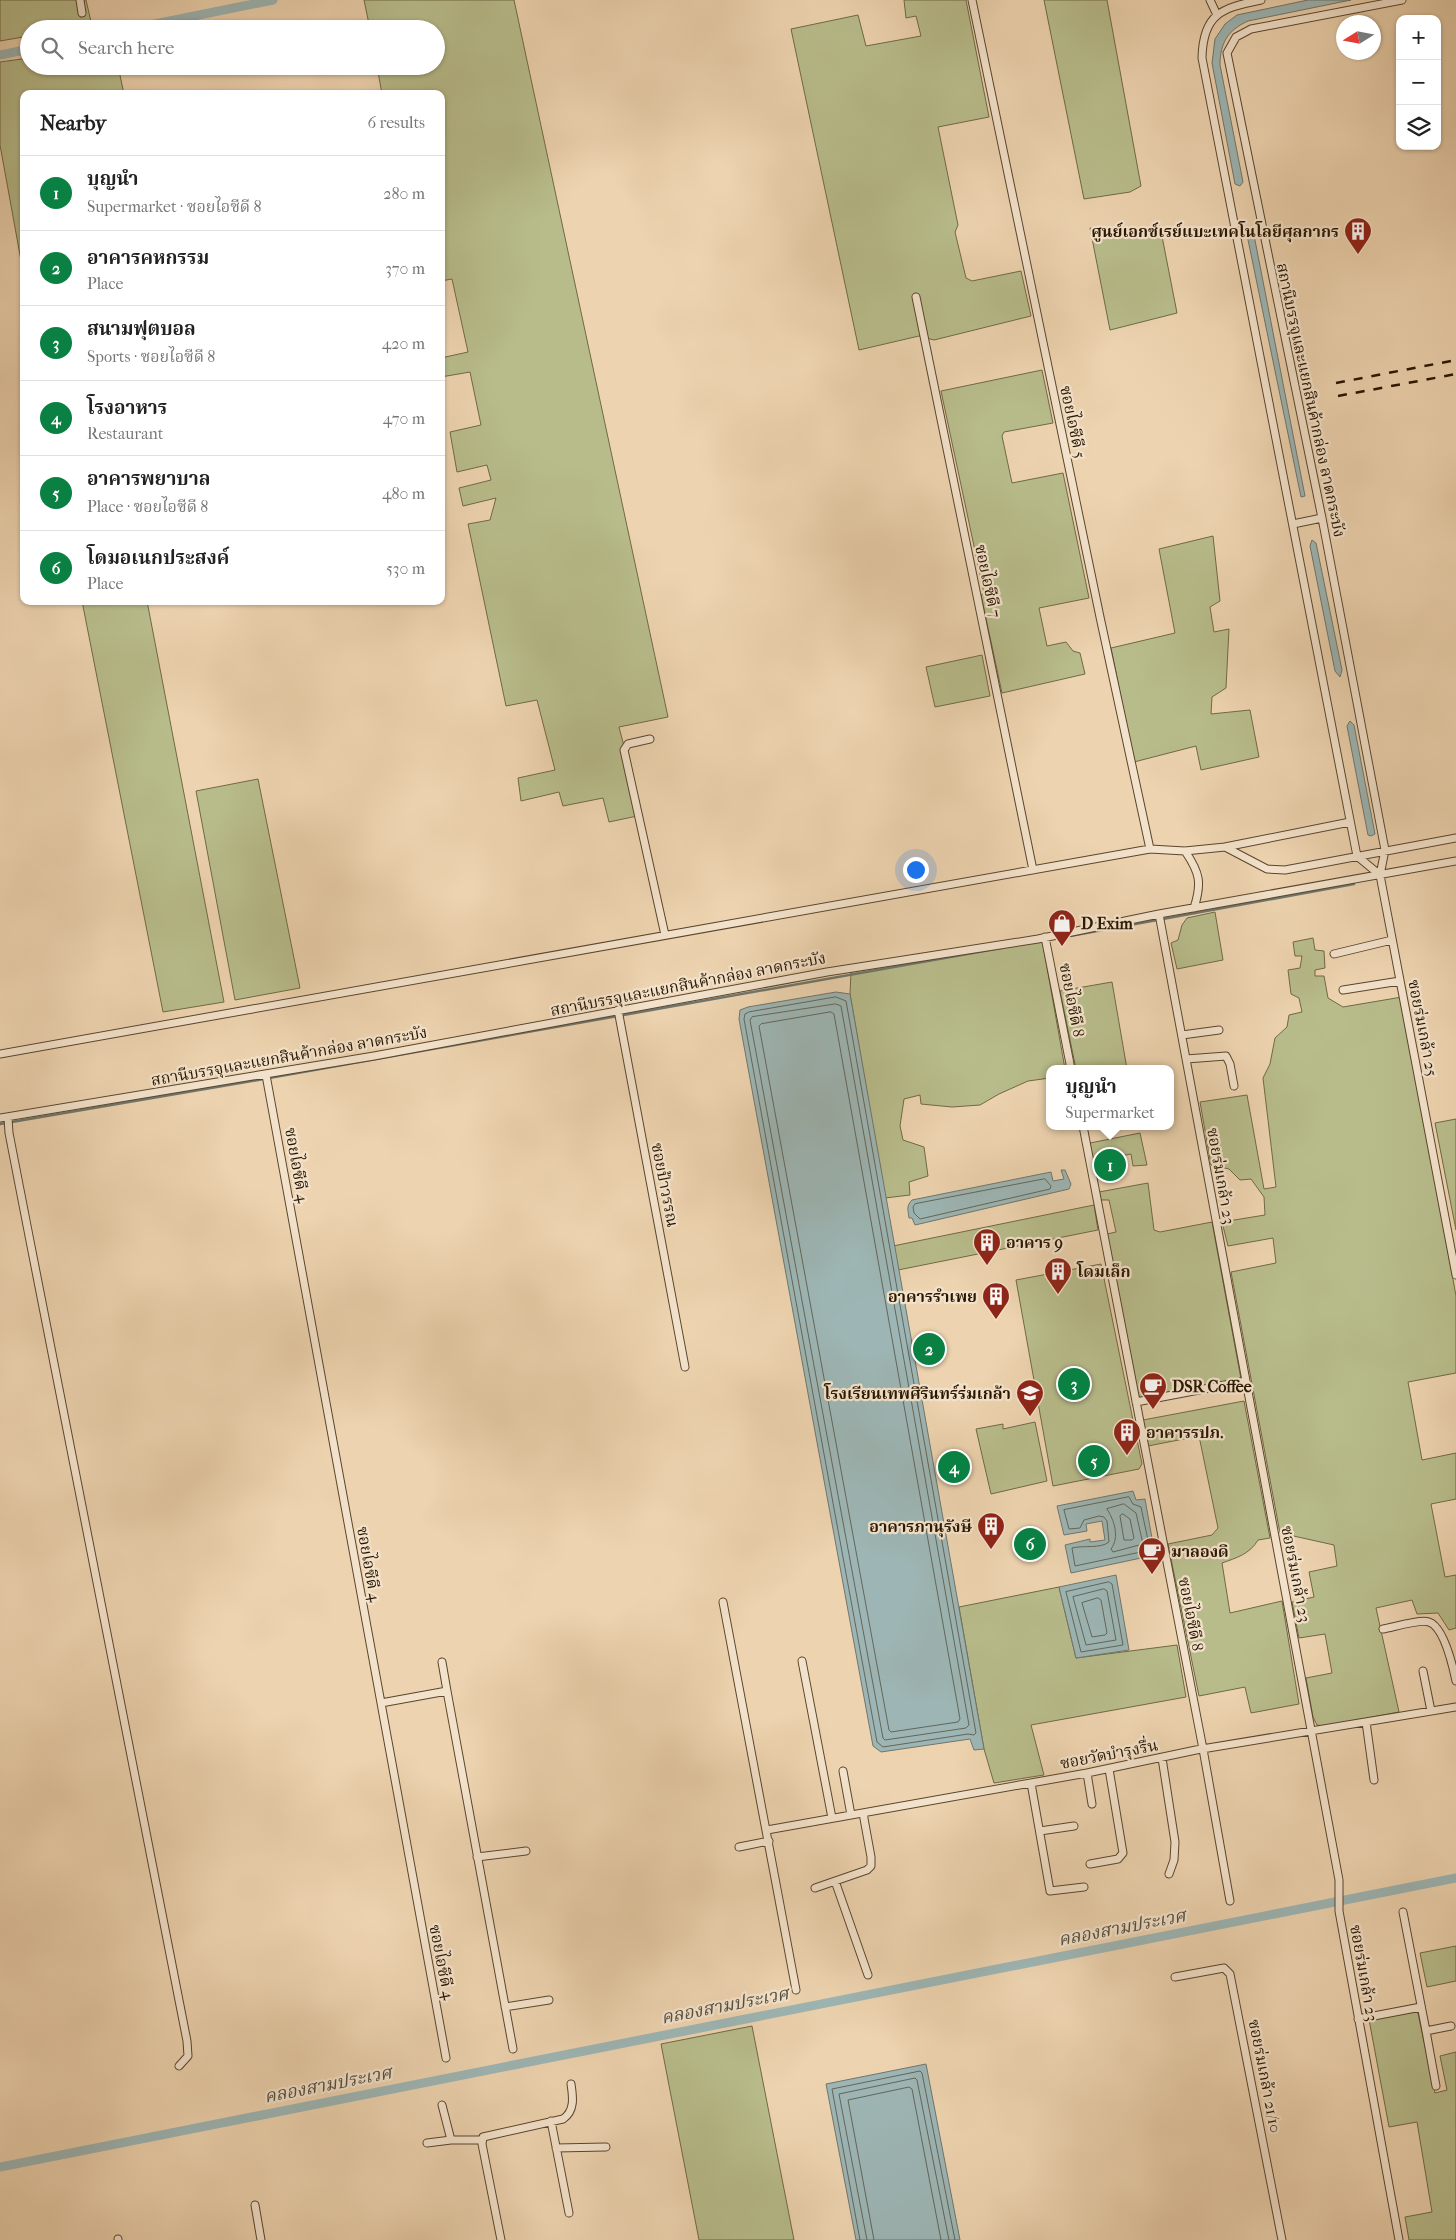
<!DOCTYPE html>
<html lang="en">
<head>
<meta charset="utf-8">
<style>
	body { margin:0; font-family:"IM FELL French Canon","Noto Serif Thai",serif; background:#f2f2f2; color:#222 }
	.controls { position:absolute; right:15px; top:15px; display:grid; overflow:hidden; border-radius:10px; box-shadow:0 1px 4px #0004 }
	.controls button { width:45px; height:45px; display:grid; place-items:center; padding:0; border:0; border-bottom:1px solid #e0e0e0; background:#fff; color:#222; font:25px sans-serif }
	.compass { position:absolute; left:1336px; top:15px; width:45px; height:45px; border-radius:50%; background:#fff; box-shadow:0 1px 4px #0004; rotate:259deg }
	.you { position:absolute; left:915px; top:869px; width:18px; height:18px; margin:-12px; border:4px solid #fff; border-radius:50%; background:#1a73e8; box-shadow:0 0 0 8px #1a73e833 }
	.badge { display:grid; place-items:center; width:32px; height:32px; border-radius:50%; background:#0b8043; color:#fff; font-size:16px; font-weight:700 }
	.pin { position:absolute; translate:-50% -50%; border:2px solid #fff; box-shadow:0 1px 5px #0006 }
	.popup { position:absolute; left:1046px; top:1065px; width:128px; height:65px; box-sizing:border-box; display:grid; place-content:center; border-radius:10px; background:#fff; filter:drop-shadow(0 1px 4px #0005); font-size:16px; white-space:nowrap; color:#767676 }
	.popup b { font-size:19px; color:#222 }
	.popup::after { content:''; position:absolute; left:50%; top:100%; margin-left:-10px; border:10px solid transparent; border-top-color:#fff }
	.list { margin:0; padding:0; list-style:none }
	h2 { display:flex; justify-content:space-between; align-items:center; height:65px; margin:0; padding:0 20px; font-size:21px }
	h2 small { font-size:16px; font-weight:400; color:#767676 }
	.list li { display:grid; grid-template-columns:32px 1fr auto; gap:15px; align-items:center; box-sizing:border-box; height:75px; padding:0 20px; border-top:1px solid #e0e0e0 }
	.list b { display:block; font-size:19px; white-space:nowrap }
	.list p { margin:0; font-size:16px; white-space:nowrap; color:#767676 }
	.list em { font-size:16px; font-style:normal; color:#767676 }
	.icon { flex:none; width:28px; height:28px; fill:none; stroke:currentColor; stroke-width:2; stroke-linecap:round; stroke-linejoin:round }
	.map { position:relative; flex:none; width:1456px; height:2240px; overflow:hidden }
	.search { position:absolute; background:#fff; box-shadow:0 1px 4px #0004; left:20px; top:20px; width:425px; height:55px; display:flex; align-items:center; gap:12px; box-sizing:border-box; padding:0 18px; border-radius:28px; color:#767676; font-size:19px }
	.panel { position:absolute; background:#fff; box-shadow:0 1px 4px #0004; left:20px; top:90px; width:425px; height:515px; border-radius:10px }
	.map>svg:first-child { display:block }
	.green { fill:#b8bc8b; stroke:#706946 }
	.water { fill:#9db6b5; stroke:#6f766d }
	.lines { fill:none; stroke-linecap:round; stroke-linejoin:round }
	.shore { stroke:#63665a; stroke-width:1 }
	.stream { stroke:#6f766d; stroke-width:2.5 }
	.canal { stroke:#9db6b5; stroke-width:9 }
	.minor-casing { stroke:#5a452c; stroke-width:9 }
	.minor { stroke:#f3e2cb; stroke-width:7 }
	.rail { stroke:#291600; stroke-width:2.5; stroke-dasharray:9 9; stroke-linecap:butt }
	.labels { text-anchor:middle; dominant-baseline:central; stroke-width:4.5; stroke-linejoin:round; paint-order:stroke }
	.poi-label { font-size:16px; font-weight:bold; fill:#291600; stroke:#f3e2cb; text-anchor:start }
	.street-label { font-size:16px; fill:#291600; stroke:#f3e2cb }
	.water-label { font-size:18px; font-style:italic; fill:#524e3f; stroke:#f3e2cb }
</style>
</head>
<body>
<div class="map">
<svg width="1456" height="2240" viewBox="0 0 1456 2240">
	<rect width="100%" height="100%" fill="#edd3af"/>
	<filter id="stains"><feTurbulence type="fractalNoise" baseFrequency=".004" numOctaves="4"/><feColorMatrix values="0 0 0 0 .2 0 0 0 0 .09 0 0 0 0 .02 0 0 0 .5 -.17"/></filter>
	<radialGradient id="worn" r=".72"><stop offset=".6" stop-color="#630" stop-opacity="0"/><stop offset="1" stop-color="#630" stop-opacity=".3"/></radialGradient>
	<path class="green" d="M 0,0 L 86,0 L 92,26 L 74,29 L 29,29 L 29,36 L 0,41 Z
		M 364,0 L 514,0 L 668,717 L 619,727 L 642,815 L 609,822 L 603,798 L 563,806 L 559,792 L 521,801 L 518,778 L 555,770 L 537,700 L 506,706 L 468,524 L 490,520 L 496,498 L 463,506 L 459,488 L 491,480 L 487,465 L 457,472 L 450,432 L 481,425 L 470,372 L 441,377 L 441,358 L 468,352 L 452,279 L 441,281 L 441,94 L 382,94 L 377,66 L 436,66 L 436,29 L 370,29 Z
		M 904,0 L 966,0 L 989,117 L 938,127 L 958,225 L 955,232 L 966,278 L 972,281 L 1021,271 L 1031,316 L 934,340 L 919,336 L 859,350 L 791,29 L 858,15 L 866,46 L 921,36 L 916,16 L 906,18 Z
		M 1044,0 L 1107,0 L 1141,186 L 1130,192 L 1084,199 Z
		M 29,58 L 29,66 L 118,66 L 124,94 L 24,94 L 24,277 L 0,145 L 0,62 Z
		M 1160,226 L 1177,313 L 1110,330 L 1090,228 L 1128,232 Z
		M 1042,370 L 1053,423 L 1004,432 L 1002,436 L 1012,483 L 1063,473 L 1089,598 L 1039,608 L 1047,646 L 1066,642 L 1073,651 L 1080,653 L 1085,674 L 1002,693 L 981,595 L 984,593 L 941,391 Z
		M 1213,536 L 1220,601 L 1210,607 L 1214,632 L 1229,629 L 1226,688 L 1212,697 L 1211,714 L 1250,710 L 1259,757 L 1201,770 L 1196,746 L 1134,762 L 1111,648 L 1175,633 L 1159,549 Z
		M 82,601 L 147,601 L 224,1002 L 163,1012 Z
		M 982,655 L 990,696 L 935,707 L 926,667 Z
		M 258,779 L 300,988 L 235,1000 L 196,791 Z
		M 1215,912 L 1223,960 L 1177,969 L 1171,943 L 1178,940 L 1182,925 L 1187,918 Z
		M 1313,938 L 1315,950 L 1324,951 L 1325,968 L 1315,970 L 1315,976 L 1324,976 L 1328,998 L 1343,1007 L 1402,997 L 1456,1296 L 1456,1373 L 1408,1382 L 1422,1460 L 1456,1453 L 1456,1499 L 1431,1504 L 1445,1577 L 1456,1575 L 1456,1628 L 1449,1630 L 1438,1613 L 1417,1614 L 1412,1600 L 1376,1608 L 1399,1712 L 1325,1726 L 1317,1725 L 1313,1717 L 1306,1678 L 1332,1673 L 1325,1634 L 1299,1638 L 1292,1602 L 1314,1597 L 1309,1572 L 1337,1566 L 1334,1545 L 1280,1533 L 1231,1272 L 1276,1263 L 1273,1238 L 1228,1246 L 1222,1222 L 1265,1215 L 1264,1197 L 1251,1179 L 1240,1180 L 1229,1169 L 1211,1165 L 1200,1102 L 1247,1095 L 1264,1189 L 1276,1187 L 1263,1078 L 1270,1064 L 1275,1038 L 1287,1027 L 1289,1015 L 1302,1012 L 1299,998 L 1291,994 L 1288,970 L 1300,968 L 1302,956 L 1295,956 L 1293,942 Z
		M 1042,939 L 1065,1069 L 1050,1069 L 1050,1078 L 1028,1081 L 999,1094 L 980,1105 L 952,1107 L 921,1104 L 920,1095 L 904,1099 L 900,1126 L 903,1140 L 924,1147 L 928,1176 L 909,1182 L 910,1195 L 885,1198 L 850,994 L 851,972 Z
		M 1112,982 L 1127,1069 L 1076,1069 L 1060,991 Z
		M 1456,1119 L 1456,1230 L 1435,1123 Z
		M 1140,1133 L 1147,1165 L 1133,1166 L 1131,1154 L 1093,1161 L 1090,1143 Z
		M 1148,1183 L 1154,1230 L 1160,1232 L 1212,1222 L 1241,1379 L 1138,1398 L 1107,1234 L 1116,1232 L 1109,1200 L 1100,1200 L 1099,1192 Z
		M 1094,1205 L 1098,1230 L 898,1270 L 893,1246 Z
		M 1101,1264 L 1142,1464 L 1139,1469 L 1053,1486 L 1016,1280 Z
		M 1244,1401 L 1270,1538 L 1258,1540 C 1250,1554 1236,1558 1222,1563 L 1230,1613 L 1282,1601 L 1299,1704 L 1251,1713 L 1245,1687 L 1199,1696 L 1168,1544 L 1212,1535 L 1218,1528 L 1199,1436 L 1148,1446 L 1143,1420 Z
		M 1035,1422 L 1047,1481 L 991,1494 L 976,1429 L 1003,1424 L 1003,1429 Z
		M 1059,1587 L 1076,1658 L 1177,1645 L 1186,1697 L 1031,1725 L 1044,1775 L 994,1783 L 984,1749 L 959,1607 Z
		M 1456,1946 L 1456,1981 L 1427,1987 L 1420,1953 Z
		M 1416,2004 L 1435,2093 L 1447,2090 L 1440,2056 L 1456,2052 L 1456,2240 L 1409,2240 L 1405,2217 L 1432,2212 L 1417,2122 L 1389,2127 L 1368,2014 Z
		M 752,2026 L 794,2240 L 699,2240 L 661,2044 Z"/>
	<path class="water" d="M 1308,0 L 1351,0 L 1248,21 C 1228,30 1220,43 1220,65 L 1243,182 L 1240,186 L 1235,184 L 1212,63 L 1215,39 L 1225,24 L 1237,15 Z
		M 1249,227 L 1253,230 L 1305,496 L 1301,497 L 1246,230 Z
		M 1312,540 L 1316,543 L 1342,670 L 1340,677 L 1335,671 L 1310,546 Z
		M 1350,721 L 1354,725 L 1375,834 L 1371,836 L 1368,835 L 1347,726 Z
		M 836,992 L 850,994 L 984,1749 L 974,1750 L 970,1739 L 881,1752 L 873,1746 L 739,1019 L 740,1010 L 748,1007 Z
		M 1061,1170 L 1065,1170 L 1071,1184 L 1069,1189 L 915,1225 L 912,1218 L 909,1218 C 908,1210 906,1206 912,1200 L 1051,1172 L 1053,1181 L 1064,1179 Z
		M 1133,1491 L 1136,1500 L 1145,1499 L 1155,1555 L 1071,1573 L 1065,1545 L 1090,1539 L 1090,1542 L 1105,1540 L 1102,1521 L 1086,1524 L 1087,1531 L 1064,1535 L 1057,1506 Z
		M 1116,1575 L 1129,1650 L 1076,1658 L 1059,1587 Z
		M 926,2064 L 960,2240 L 856,2240 L 826,2084 Z"/>
	<g class="lines">
		<path class="shore" d="M 836,997 L 846,1001 L 976,1733 L 974,1735 L 968,1734 L 883,1747 L 877,1742 L 744,1019 L 745,1014 L 749,1012 Z
			M 836,1004 L 841,1006 L 969,1725 L 966,1728 L 885,1740 L 883,1738 L 750,1020 L 752,1017 Z
			M 831,1012 L 834,1014 L 960,1719 L 958,1722 L 891,1732 L 889,1730 L 759,1026 L 761,1024 Z
			M 1045,1179 L 1051,1186 L 1050,1189 L 920,1219 L 914,1213 L 913,1207 L 915,1204 Z
			M 1129,1497 L 1133,1504 L 1141,1507 L 1150,1550 L 1075,1566 L 1072,1548 C 1084,1545 1100,1549 1109,1542 L 1107,1521 L 1104,1517 L 1099,1516 L 1084,1520 L 1080,1528 L 1069,1529 L 1064,1510 Z
			M 1124,1504 L 1136,1513 L 1143,1544 L 1113,1552 L 1111,1549 C 1120,1537 1114,1520 1107,1509 Z
			M 1123,1514 L 1130,1519 L 1134,1538 L 1132,1540 L 1124,1540 L 1120,1516 Z
			M 1109,1582 L 1112,1584 L 1123,1645 L 1081,1652 L 1066,1592 Z
			M 1104,1589 L 1107,1591 L 1116,1640 L 1086,1645 L 1073,1597 Z
			M 1098,1598 L 1101,1600 L 1107,1633 L 1105,1635 L 1092,1637 L 1082,1603 Z
			M 860,2240 L 832,2089 L 920,2071 L 922,2073 L 955,2240
			M 867,2240 L 839,2094 L 915,2078 L 917,2080 L 949,2240
			M 874,2240 L 848,2100 L 909,2087 L 912,2089 L 941,2240"/>
		<path class="stream" d="M 1070,936 L 1354,884
			M 0,1124 L 252,1081 L 1001,948"/>
		<path class="canal" d="M 130,29 L 273,0
			M 0,55 L 29,49
			M 0,2167 L 1456,1878"/>
		<g class="minor-casing">
			<path id="minor" d="M 80,0 L 82,13
				M 972,0 L 1100,617 L 1150,849
				M 1210,0 L 1217,15
				M 1261,0 C 1221,8 1203,14 1202,58 L 1357,856 L 1380,875 L 1385,850 L 1322,518 L 1227,53 L 1236,37 L 1251,29 L 1402,0
				M 916,297 L 1033,870
				M 1293,524 L 1322,518
				M 650,739 L 628,744 L 624,750 L 665,935
				M 1225,847 L 1350,822
				M 1185,851 C 1200,873 1202,883 1194,908
				M 1380,875 L 1456,1275
				M 1159,914 L 1339,1880 L 1339,1911 L 1399,2240
				M 1045,937 L 1071,1069
				M 1334,954 L 1392,940
				M 1343,990 L 1400,981
				M 618,1010 L 685,1367
				M 1182,1035 L 1219,1030
				M 0,1054 L 1150,849 L 1185,851 L 1225,847 L 1267,869 L 1285,870 L 1456,838
				M 1186,1059 L 1226,1056 L 1230,1064 L 1234,1086
				M 266,1075 L 446,2058
				M 0,1118 L 374,1056 L 827,972 L 1038,939 L 1159,914 L 1456,861
				M 8,1118 L 9,1133 L 30,1241 L 187,2041 L 188,2056 L 179,2066
				M 1083,1126 L 1203,1749 L 1230,1901
				M 1136,1402 L 1246,1381
				M 723,1602 L 796,1990
				M 1383,1629 C 1394,1627 1420,1619 1429,1622 C 1444,1627 1453,1667 1456,1681
				M 802,1661 L 832,1818
				M 442,1662 L 447,1691
				M 1423,1671 L 1431,1711
				M 381,1703 L 447,1691 L 513,2049
				M 1366,1722 L 1374,1780
				M 1162,1758 L 1175,1842 L 1174,1860 L 1169,1874
				M 843,1771 L 851,1815
				M 1087,1773 L 1092,1804
				M 1031,1783 L 1050,1891 L 1084,1887
				M 767,1830 L 1087,1773 L 1196,1750 L 1456,1707
				M 1040,1831 L 1074,1826
				M 739,1847 L 769,1841
				M 477,1857 L 526,1851
				M 1090,1864 L 1118,1859 L 1123,1853 L 1109,1769
				M 835,1881 L 868,1975
				M 815,1888 L 867,1870 L 871,1866 L 871,1857 L 863,1813
				M 1403,1912 L 1426,2031 L 1451,2026
				M 1175,1977 L 1224,1968 L 1230,1974 L 1282,2240
				M 505,2007 L 549,2000
				M 1358,2019 L 1421,2007
				M 1426,2031 L 1436,2086
				M 442,2105 L 451,2140 L 482,2140
				M 551,2121 L 569,2213
				M 427,2143 L 451,2140
				M 556,2148 L 606,2147
				M 255,2205 L 261,2240
				M 118,2239 L 118,2240
				M 501,2240 L 482,2144 L 483,2137 L 563,2119 C 575,2111 573,2097 571,2084"/>
		</g>
		<use href="#minor" class="minor"/>
		<path class="rail" d="M 1336,383 L 1456,360
			M 1338,396 L 1456,374"/>
	</g>
	<defs>
		<g id="building-pin" transform="scale(1.4375)"><path d="M0 17L-7.5 6A9.5 9.5 0 1 1 7.5 6Z" fill="#8f2418" stroke="#f3e2cb"/><path d="M-4-6H4V6H1V3H-1V6H-4ZM-2.5-4.3h1.7v1.8h-1.7ZM.8-4.3h1.7v1.8H.8ZM-2.5-1h1.7V.8h-1.7ZM.8-1h1.7V.8H.8Z" fill="#fff"/></g>
		<g id="shop-pin" transform="scale(1.4375)"><path d="M0 17L-7.5 6A9.5 9.5 0 1 1 7.5 6Z" fill="#8f2418" stroke="#f3e2cb"/><path d="M-5-2.5h2.3a2.7 3.5 0 0 1 5.4 0H5L5.5 6h-11ZM-1.5-2.5h3a1.5 2.3 0 0 0-3 0Z" fill="#fff"/></g>
		<g id="cafe-pin" transform="scale(1.4375)"><path d="M0 17L-7.5 6A9.5 9.5 0 1 1 7.5 6Z" fill="#8f2418" stroke="#f3e2cb"/><path d="M-5.5-4.5H6V0H3Q3 3.5 0 3.5H-2.5Q-5.5 3.5-5.5 0ZM3-3.2v2h1.7v-2ZM-6 4.5H4V6H-6Z" fill="#fff"/></g>
		<g id="school-pin" transform="scale(1.4375)"><path d="M0 17L-7.5 6A9.5 9.5 0 1 1 7.5 6Z" fill="#8f2418" stroke="#f3e2cb"/><path d="M0-5L7-2L0 1L-7-2ZM-4 1L0 2.5L4 1V4Q0 6-4 4Z" fill="#fff"/></g>
	</defs>
	<g fill-rule="evenodd">
		<use href="#building-pin" x="1358" y="231"/>
		<use href="#shop-pin" x="1062" y="923"/>
		<use href="#building-pin" x="987" y="1242"/>
		<use href="#building-pin" x="1058" y="1271"/>
		<use href="#building-pin" x="996" y="1296"/>
		<use href="#cafe-pin" x="1153" y="1386"/>
		<use href="#school-pin" x="1030" y="1393"/>
		<use href="#building-pin" x="1127" y="1432"/>
		<use href="#building-pin" x="991" y="1526"/>
		<use href="#cafe-pin" x="1152" y="1551"/>
	</g>
	<g class="labels">
		<g class="poi-label">
			<text x="1339" y="231" text-anchor="end">ศูนย์เอกซ์เรย์แบะเทคโนโลยีศุลกากร</text>
			<text x="1081" y="923">D Exim</text>
			<text x="1006" y="1242">อาคาร 9</text>
			<text x="1077" y="1271">โดมเล็ก</text>
			<text x="977" y="1296" text-anchor="end">อาคารรำเพย</text>
			<text x="1172" y="1386">DSR Coffee</text>
			<text x="1011" y="1393" text-anchor="end">โรงเรียนเทพศิรินทร์ร่มเกล้า</text>
			<text x="1146" y="1432">อาคารรปภ.</text>
			<text x="972" y="1526" text-anchor="end">อาคารภานุรังษี</text>
			<text x="1171" y="1551">มาลองดิ</text>
		</g>
		<g class="street-label">
			<text transform="translate(1311 400) rotate(78)">สถานีบรรจุและแยกสินค้ากล่อง ลาดกระบัง</text>
			<text transform="translate(1073 422) rotate(78)">ซอยไอซีดี 5</text>
			<text transform="translate(988 581) rotate(78)">ซอยไอซีดี 7</text>
			<text transform="translate(688 984) rotate(-11)">สถานีบรรจุและแยกสินค้ากล่อง ลาดกระบัง</text>
			<text transform="translate(1072 1000) rotate(79)">ซอยไอซีดี 8</text>
			<text transform="translate(1423 1028) rotate(79)">ซอยร่มเกล้า 25</text>
			<text transform="translate(289 1056) rotate(-10)">สถานีบรรจุและแยกสินค้ากล่อง ลาดกระบัง</text>
			<text transform="translate(297 1165) rotate(80)">ซอยไอซีดี 4</text>
			<text transform="translate(1221 1176) rotate(80)">ซอยร่มเกล้า 23</text>
			<text transform="translate(665 1185) rotate(79)">ซอยป้าวรรณ</text>
			<text transform="translate(369 1564) rotate(80)">ซอยไอซีดี 4</text>
			<text transform="translate(1296 1574) rotate(79)">ซอยร่มเกล้า 23</text>
			<text transform="translate(1191 1614) rotate(79)">ซอยไอซีดี 8</text>
			<text transform="translate(1109 1754) rotate(-11)">ซอยวัดบำรุงรื่น</text>
			<text transform="translate(442 1962) rotate(79)">ซอยไอซีดี 4</text>
			<text transform="translate(1364 1973) rotate(80)">ซอยร่มเกล้า 23</text>
			<text transform="translate(1265 2076) rotate(79)">ซอยร่มเกล้า 21/10</text>
		</g>
		<g class="water-label">
			<text transform="translate(1122 1928) rotate(-11)">คลองสามประเวศ</text>
			<text transform="translate(725 2006) rotate(-11)">คลองสามประเวศ</text>
			<text transform="translate(328 2085) rotate(-11)">คลองสามประเวศ</text>
		</g>
	</g>
	<rect width="100%" height="100%" filter="url(#stains)"/>
	<rect width="100%" height="100%" fill="url(#worn)"/>
</svg>
<div class="controls">
<button>+</button>
<button>−</button>
<button><svg class="icon" aria-label="layers" viewBox="0 0 24 24"><path d="M12 4l9 5-9 5-9-5zM3 14l9 5 9-5"/></svg></button>
</div>
<svg class="compass" viewBox="-18 -18 36 36"><path d="M0-13l5 13h-10z" fill="#e53935"/><path d="M0 13l5-13h-10z" fill="#767676"/></svg>
<div class="you"></div>
<div class="pin badge" style="left:1110px;top:1165px">1</div>
<div class="popup"><b>บุญนำ</b>Supermarket</div>
<div class="pin badge" style="left:929px;top:1349px">2</div>
<div class="pin badge" style="left:1074px;top:1384px">3</div>
<div class="pin badge" style="left:954px;top:1467px">4</div>
<div class="pin badge" style="left:1094px;top:1461px">5</div>
<div class="pin badge" style="left:1030px;top:1544px">6</div>
<div class="search"><svg class="icon" aria-label="search" viewBox="0 0 24 24"><circle cx="10" cy="10" r="6"/><path d="M15 15l6 6"/></svg>Search here</div>
<section class="panel">
<h2>Nearby<small>6 results</small></h2>
<ul class="list">
<li><span class="badge">1</span><div><b>บุญนำ</b><p>Supermarket · ซอยไอซีดี 8</p></div><em>280 m</em></li>
<li><span class="badge">2</span><div><b>อาคารคหกรรม</b><p>Place</p></div><em>370 m</em></li>
<li><span class="badge">3</span><div><b>สนามฟุตบอล</b><p>Sports · ซอยไอซีดี 8</p></div><em>420 m</em></li>
<li><span class="badge">4</span><div><b>โรงอาหาร</b><p>Restaurant</p></div><em>470 m</em></li>
<li><span class="badge">5</span><div><b>อาคารพยาบาล</b><p>Place · ซอยไอซีดี 8</p></div><em>480 m</em></li>
<li><span class="badge">6</span><div><b>โดมอเนกประสงค์</b><p>Place</p></div><em>530 m</em></li>
</ul>
</section>
</div>
</body>
</html>
